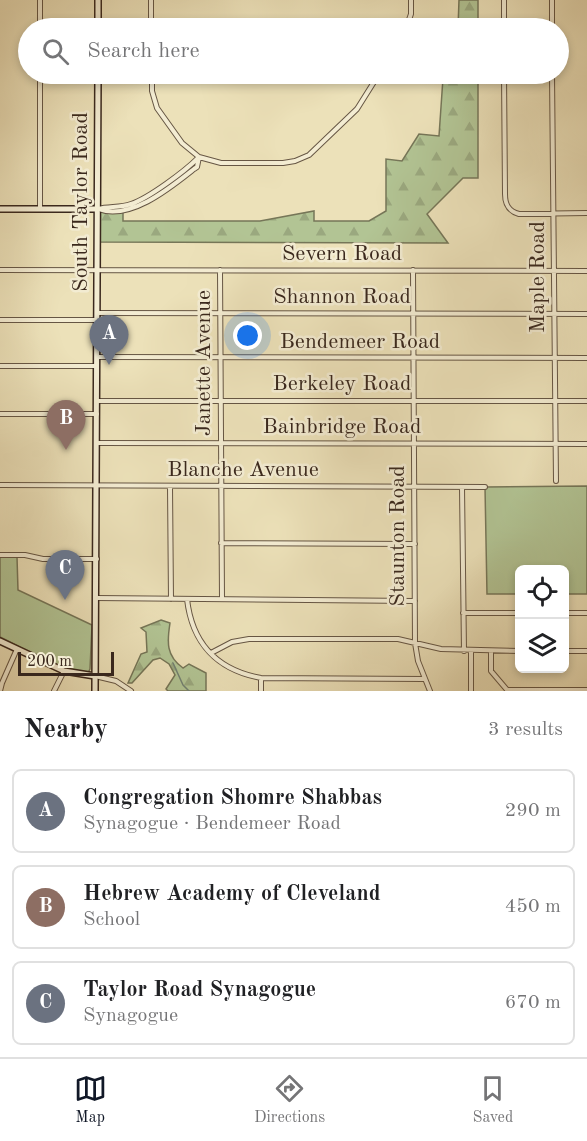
<!DOCTYPE html>
<html lang="en">
<head>
<meta charset="utf-8">
<style>
	body { margin:0; font-family:"Old Standard TT",serif; background:#f2f2f2; color:#202124 }
	.controls { position:absolute; right:18px; bottom:18px; display:grid; overflow:hidden; border-radius:9px; box-shadow:0 3px 9px #0003 }
	.controls button { width:54px; height:54px; display:grid; place-items:center; padding:0; border:0; border-bottom:2px solid #e0e0e0; background:#fff; color:#202124; font:30px sans-serif }
	.scale { position:absolute; left:18px; bottom:15px; width:96px; box-sizing:border-box; padding-left:6px; border:3px solid #3a281d; border-top:0; font-size:16px; line-height:21px; white-space:nowrap; color:#3a281d; -webkit-text-stroke:4px #f3ecd2; paint-order:stroke }
	.you { position:absolute; left:248px; top:336px; width:21px; height:21px; margin:-15px; border:4px solid #fff; border-radius:50%; background:#1a73e8; box-shadow:0 0 0 9px #1a73e833 }
	.badge { display:grid; place-items:center; width:39px; height:39px; border-radius:50%; background:#111827; color:#fff; font-size:20px; font-weight:700 }
	.pin { position:absolute; translate:-50% -50px; filter:drop-shadow(0 2px 3px #0008) }
	.pin::after { content:''; position:absolute; top:32px; width:21px; height:18px; background:inherit; clip-path:polygon(0 0,100% 0,50% 100%) }
	.list { margin:0; padding:0; list-style:none }
	h2 { display:flex; justify-content:space-between; align-items:center; height:78px; margin:0; padding:0 24px; font-size:26px }
	h2 small { font-size:20px; font-weight:400; color:#757577 }
	.list li { display:grid; grid-template-columns:39px 1fr auto; gap:18px; align-items:center; box-sizing:border-box; height:84px; margin:0 12px 12px; padding:0 12px; border:2px solid #e0e0e0; border-radius:9px }
	.list b { display:block; font-size:22px; white-space:nowrap }
	.list p { margin:0; font-size:20px; white-space:nowrap; color:#757577 }
	.list em { font-size:20px; font-style:normal; color:#757577 }
	.icon { flex:none; width:33px; height:33px; fill:none; stroke:currentColor; stroke-width:2; stroke-linecap:round; stroke-linejoin:round }
	.map { position:relative; flex:none; width:587px; height:691px; overflow:hidden }
	.search { position:absolute; background:#fff; box-shadow:0 3px 9px #0003; left:18px; right:18px; top:18px; height:66px; display:flex; align-items:center; gap:15px; box-sizing:border-box; padding:0 21px; border-radius:33px; color:#757577; font-size:22px }
	.sheet { height:366px; background:#fff }
	nav { display:flex; justify-content:space-around; align-items:center; box-sizing:border-box; height:84px; border-top:2px solid #e0e0e0; background:#fff; font-size:16px; color:#757577 }
	nav a { display:grid; justify-items:center; gap:3px }
	nav .on { color:#111827 }
	.map>svg:first-child { display:block }
	.forest { fill:url(#forest-firs); stroke:#767658; stroke-width:1.5 }
	.park { fill:#b2c494; stroke:#767658; stroke-width:1.5 }
	.lines { fill:none; stroke-linecap:round; stroke-linejoin:round }
	.stream { stroke:#738273; stroke-width:1.5 }
	.street-casing { stroke:#665644; stroke-width:6 }
	.secondary-casing { stroke:#3a281d; stroke-width:8 }
	.street { stroke:#f3ecd2; stroke-width:4 }
	.secondary { stroke:#f3ecd2; stroke-width:5 }
	.labels { text-anchor:middle; dominant-baseline:central; stroke-width:5; stroke-linejoin:round; paint-order:stroke }
	.street-label { font-size:22px; fill:#3a281d; stroke:#f3ecd2 }
</style>
</head>
<body>
<div class="map">
<svg width="587" height="691" viewBox="0 0 587 691">
	<defs>
		<pattern id="forest-firs" width="22" height="20" patternUnits="userSpaceOnUse" patternTransform="scale(1.5)"><rect width="22" height="20" fill="#b2c494"/><path d="M5 1l3.5 6h-7zM16 11l3.5 6h-7z" fill="#9aa87f"/></pattern>
	</defs>
	<rect width="100%" height="100%" fill="#ece1b9"/>
	<filter id="stains"><feTurbulence type="fractalNoise" baseFrequency=".00333" numOctaves="4"/><feColorMatrix values="0 0 0 0 .2 0 0 0 0 .09 0 0 0 0 .02 0 0 0 .5 -.17"/></filter>
	<radialGradient id="worn" r=".72"><stop offset=".6" stop-color="#630" stop-opacity="0"/><stop offset="1" stop-color="#630" stop-opacity=".3"/></radialGradient>
	<path class="forest" d="M 459,0 L 478,0 L 478,28 L 458,28 Z
		M 445,74 L 478,74 L 478,178 L 463,178 L 427,214 L 448,243 L 100,242 L 98,209 L 123,211 L 123,221 L 260,221 L 314,211 L 314,221 L 369,221 L 386,211 L 386,159 L 402,161 L 419,134 L 439,136 L 443,78 Z
		M 161,620 L 170,623 C 167,642 166,656 183,668 L 189,664 L 206,673 L 206,691 L 168,691 L 166,689 L 175,675 L 169,664 L 160,658 L 153,660 L 132,683 L 128,683 L 141,654 L 147,652 L 146,632 L 141,628 Z"/>
	<path class="park" d="M 587,486 L 587,594 L 565,594 L 564,570 L 520,570 L 519,594 L 487,594 L 485,487 Z
		M 0,557 L 17,557 L 18,590 L 92,625 L 90,669 L 88,673 L 64,669 L 0,637 Z"/>
	<g class="lines">
		<path class="stream" d="M 173,663 L 183,685 L 189,691"/>
		<g class="street-casing">
			<path id="street" d="M 40,0 L 40,28
				M 151,0 L 151,28
				M 504,0 L 504,28
				M 552,0 L 552,28
				M 98,23 L 123,23 L 131,25
				M 98,28 L 151,26
				M 406,28 L 411,14 L 411,0
				M 40,74 L 40,209
				M 152,74 L 152,91 L 157,108 L 182,143 L 199,157 L 221,163 L 283,163 L 295,161 L 309,155 L 357,109 L 379,74
				M 504,74 L 505,194 C 505,204 508,211 519,214 L 587,213
				M 552,74 L 556,481
				M 98,209 C 130,221 170,188 194,169 L 197,167 L 199,157
				M 98,209 C 109,206 120,208 131,204 C 149,198 185,171 198,158
				M 0,270 L 587,271
				M 220,270 L 222,599
				M 413,270 L 415,643 L 418,661 L 430,691
				M 97,313 L 587,314
				M 0,320 L 97,320
				M 97,357 L 587,358
				M 0,366 L 97,366
				M 97,401 L 587,401
				M 0,414 L 97,414
				M 97,443 L 587,444
				M 0,485 L 485,487
				M 170,486 L 171,599
				M 462,487 L 464,651
				M 221,543 L 415,544
				M 0,555 L 25,555 L 43,559 L 97,559
				M 96,598 L 415,601
				M 187,599 C 192,643 217,670 261,678 L 424,679
				M 463,613 L 520,613
				M 564,613 L 587,613
				M 471,651 L 471,691
				M 491,651 L 491,671 L 508,691
				M 564,651 L 587,651
				M 211,653 L 232,642 L 249,639 L 398,639 L 441,649 L 520,651
				M 95,676 L 116,681 L 131,691
				M 261,678 L 261,691
				M 508,690 L 587,690
				M 0,691 L 2,683 L 17,649
				M 54,691 L 64,671"/>
		</g>
		<g class="secondary-casing">
			<path id="secondary" d="M 98,0 L 98,28
				M 0,209 L 98,209
				M 0,641 L 64,671 L 95,676
				M 95,691 L 98,74"/>
		</g>
		<use href="#street" class="street"/>
		<use href="#secondary" class="secondary"/>
	</g>
	<g class="labels">
		<g class="street-label">
			<text transform="translate(81 202) rotate(-90)">South Taylor Road</text>
			<text x="342" y="254">Severn Road</text>
			<text transform="translate(538 277) rotate(-90)">Maple Road</text>
			<text x="342" y="297">Shannon Road</text>
			<text x="360" y="342">Bendemeer Road</text>
			<text transform="translate(204 363) rotate(-90)">Janette Avenue</text>
			<text x="342" y="384">Berkeley Road</text>
			<text x="342" y="427">Bainbridge Road</text>
			<text x="243" y="470">Blanche Avenue</text>
			<text transform="translate(398 536) rotate(-90)">Staunton Road</text>
		</g>
	</g>
	<rect width="100%" height="100%" filter="url(#stains)"/>
	<rect width="100%" height="100%" fill="url(#worn)"/>
</svg>
<div class="controls">
<button><svg class="icon" aria-label="locate" viewBox="0 0 24 24"><circle cx="12" cy="12" r="6"/><path d="M12 2v4M12 18v4M2 12h4M18 12h4"/></svg></button>
<button><svg class="icon" aria-label="layers" viewBox="0 0 24 24"><path d="M12 4l9 5-9 5-9-5zM3 14l9 5 9-5"/></svg></button>
</div>
<div class="scale">200 m</div>
<div class="you"></div>
<div class="pin badge" style="left:109px;top:365px;background:#6b7280">A</div>
<div class="pin badge" style="left:66px;top:450px;background:#8d6e63">B</div>
<div class="pin badge" style="left:65px;top:600px;background:#6b7280">C</div>
<div class="search"><svg class="icon" aria-label="search" viewBox="0 0 24 24"><circle cx="10" cy="10" r="6"/><path d="M15 15l6 6"/></svg>Search here</div>
</div>
<section class="sheet">
<h2>Nearby<small>3 results</small></h2>
<ul class="list">
<li><span class="badge" style="background:#6b7280">A</span><div><b>Congregation Shomre Shabbas</b><p>Synagogue · Bendemeer Road</p></div><em>290 m</em></li>
<li><span class="badge" style="background:#8d6e63">B</span><div><b>Hebrew Academy of Cleveland</b><p>School</p></div><em>450 m</em></li>
<li><span class="badge" style="background:#6b7280">C</span><div><b>Taylor Road Synagogue</b><p>Synagogue</p></div><em>670 m</em></li>
</ul>
</section>
<nav>
<a class="on"><svg class="icon" aria-label="map" viewBox="0 0 24 24"><path d="M3 6l6-2 6 2 6-2v14l-6 2-6-2-6 2zM9 4v14M15 6v14"/></svg>Map</a>
<a><svg class="icon" aria-label="directions" viewBox="0 0 24 24"><path d="M12 3l9 9-9 9-9-9zM9 14v-3h6M13 9l2 2-2 2"/></svg>Directions</a>
<a><svg class="icon" aria-label="saved" viewBox="0 0 24 24"><path d="M7 4h10v16l-5-4-5 4z"/></svg>Saved</a>
</nav>
</body>
</html>
